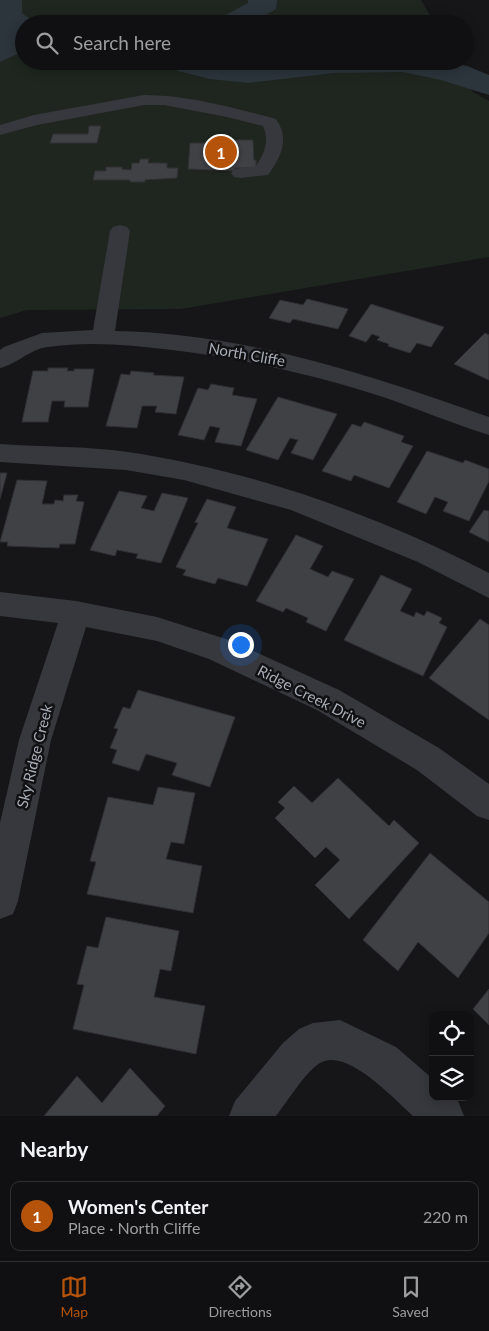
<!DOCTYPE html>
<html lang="en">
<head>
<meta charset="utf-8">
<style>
	body { margin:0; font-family:Lato,sans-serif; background:#1e1e20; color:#f1f3f6 }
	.controls { position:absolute; right:15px; bottom:15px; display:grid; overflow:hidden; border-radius:10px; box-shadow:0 2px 12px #0003 }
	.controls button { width:45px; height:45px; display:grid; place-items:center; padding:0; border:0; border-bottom:1px solid #303032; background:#101012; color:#f1f3f6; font:25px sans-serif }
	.you { position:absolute; left:240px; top:644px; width:18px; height:18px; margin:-12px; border:4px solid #fff; border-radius:50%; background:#1a73e8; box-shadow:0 0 0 8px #1a73e833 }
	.badge { display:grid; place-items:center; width:32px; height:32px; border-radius:50%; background:#b45309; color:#fff; font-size:16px; font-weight:700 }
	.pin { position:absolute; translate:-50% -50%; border:2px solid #fff; box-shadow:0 1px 5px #0006 }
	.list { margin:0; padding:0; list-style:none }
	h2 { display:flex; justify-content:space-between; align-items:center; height:65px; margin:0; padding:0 20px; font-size:21px }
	h2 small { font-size:16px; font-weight:400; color:#9c9d9f }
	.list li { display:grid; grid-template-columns:32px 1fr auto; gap:15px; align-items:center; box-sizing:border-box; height:70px; margin:0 10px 10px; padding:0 10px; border:1px solid #303032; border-radius:10px }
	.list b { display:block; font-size:19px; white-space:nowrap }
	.list p { margin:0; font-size:16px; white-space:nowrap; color:#9c9d9f }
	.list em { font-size:16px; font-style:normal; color:#9c9d9f }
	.icon { flex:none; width:28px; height:28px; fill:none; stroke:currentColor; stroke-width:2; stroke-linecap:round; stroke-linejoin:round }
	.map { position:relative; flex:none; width:489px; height:1116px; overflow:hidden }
	.search { position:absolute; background:#101012; box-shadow:0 2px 12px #0003; left:15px; right:15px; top:15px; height:55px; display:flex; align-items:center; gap:12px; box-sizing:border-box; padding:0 18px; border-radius:28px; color:#9c9d9f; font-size:19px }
	.sheet { height:145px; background:#101012 }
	nav { display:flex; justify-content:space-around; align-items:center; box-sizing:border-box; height:70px; border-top:1px solid #303032; background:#101012; font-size:14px; color:#9c9d9f }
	nav a { display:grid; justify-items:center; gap:2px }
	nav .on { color:#b45309 }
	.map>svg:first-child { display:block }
	.green { fill:#1e261f }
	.water { fill:#2c353c }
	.building { fill:#404145; stroke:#303034 }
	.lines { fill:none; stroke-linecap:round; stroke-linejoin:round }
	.minor { fill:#37383d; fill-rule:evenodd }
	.labels { text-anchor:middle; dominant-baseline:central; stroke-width:5; stroke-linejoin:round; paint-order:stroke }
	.street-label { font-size:15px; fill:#a8adb8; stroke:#111113 }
</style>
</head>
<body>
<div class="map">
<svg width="489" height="1116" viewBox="0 0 489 1116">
	<rect width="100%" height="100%" fill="#161618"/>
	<path class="green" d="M 0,0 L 421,0 L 435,24 L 24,24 L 24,61 L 456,61 L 473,92 L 489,101 L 489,257 L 181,309 L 27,310 L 0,318 Z"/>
	<path class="water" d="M 0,0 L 22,0 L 22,13 L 32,20 L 46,24 L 24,24 L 24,51 L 0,62 Z
		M 248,0 L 277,0 L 276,9 L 251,24 L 209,24 L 248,3 Z
		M 169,61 L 212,61 L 273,65 L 318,61 L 442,61 L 467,66 L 489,75 L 489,95 L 441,80 L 403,72 L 334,73 L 248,83 L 210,79 L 178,71 Z"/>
	<path class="building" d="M 89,126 L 101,126 L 97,143 L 50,143 L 53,134 L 88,134 Z
		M 235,140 L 253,140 L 254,160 L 256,160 L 256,168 L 235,168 L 235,171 L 188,169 L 190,143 L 235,143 Z
		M 140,159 L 149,159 L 148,163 L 167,163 L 167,168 L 178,168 L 177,178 L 145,180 L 145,182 L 130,182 L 130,180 L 93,180 L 95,171 L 106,171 L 106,167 L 122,167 L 122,169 L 131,170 L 132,163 L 139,163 Z
		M 307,299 L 348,309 L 338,329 L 293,319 L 290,323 L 269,318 L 280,300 L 303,305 Z
		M 371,304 L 444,327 L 431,347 L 417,343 L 410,353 L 388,346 L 389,344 L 377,340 L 380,337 L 372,334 L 366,342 L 349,336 Z
		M 485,333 L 489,335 L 489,380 L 454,364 Z
		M 48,368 L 68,368 L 67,371 L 74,371 L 74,369 L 94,369 L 88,407 L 64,407 L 65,401 L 52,401 L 48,422 L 22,422 L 33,371 L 48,371 Z
		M 131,371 L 154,373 L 153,375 L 184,377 L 176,414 L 155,412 L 157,406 L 142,406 L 137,428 L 106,426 L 121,374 L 130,375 Z
		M 211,384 L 234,388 L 232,395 L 257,399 L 241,446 L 215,442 L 220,428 L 210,426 L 204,440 L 178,435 L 198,388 L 208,390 Z
		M 278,397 L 337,414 L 313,460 L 291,453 L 298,440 L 290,438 L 278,460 L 246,450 Z
		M 364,422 L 404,436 L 401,442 L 413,446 L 389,488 L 354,475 L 351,481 L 322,471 L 352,424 L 361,427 Z
		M 427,451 L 463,463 L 465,460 L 489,469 L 489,481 L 469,521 L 443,511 L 448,502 L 435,497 L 426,514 L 397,502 Z
		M 0,473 L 7,473 L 0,499 Z
		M 17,480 L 47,481 L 42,504 L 54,504 L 55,500 L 63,501 L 64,495 L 78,495 L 76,501 L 84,502 L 75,544 L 60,544 L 59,548 L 7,546 L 8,542 L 0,542 Z
		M 119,491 L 147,496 L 141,508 L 154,511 L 162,493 L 188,498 L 161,563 L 136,558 L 138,554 L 117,550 L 115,556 L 90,550 Z
		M 207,499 L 236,507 L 227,528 L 268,539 L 247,586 L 218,578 L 215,584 L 183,575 L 186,570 L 176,567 L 198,523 L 195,522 Z
		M 484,510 L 489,511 L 489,542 L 469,532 Z
		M 296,535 L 323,546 L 310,569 L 328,577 L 332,571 L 354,579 L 326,631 L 306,622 L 308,618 L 286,608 L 283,612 L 256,601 Z
		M 381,575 L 412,589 L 400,611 L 414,617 L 416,612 L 424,616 L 427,611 L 442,618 L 439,623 L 447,627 L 423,676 L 344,640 Z
		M 480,619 L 489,625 L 489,720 L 429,678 Z
		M 138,690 L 235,717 L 210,787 L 172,775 L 177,763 L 146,754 L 139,771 L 112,763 L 117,750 L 110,748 L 118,729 L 114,728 L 123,707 L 130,709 Z
		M 338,778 L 389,826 L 394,820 L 419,843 L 349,919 L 315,885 L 340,860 L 326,847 L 315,858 L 275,818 L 285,808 L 278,802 L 294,786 L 312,803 Z
		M 158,787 L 195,793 L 184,844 L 171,842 L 166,859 L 202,866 L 193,913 L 87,894 L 96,862 L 90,861 L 108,797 L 153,805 Z
		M 430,853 L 489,902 L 489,933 L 458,978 L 418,942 L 398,971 L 363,940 Z
		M 106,917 L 179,931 L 171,971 L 160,969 L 154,997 L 205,1006 L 196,1054 L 73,1029 L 84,985 L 77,984 L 87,946 L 98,948 Z
		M 489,989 L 489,1025 L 473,1009 Z
		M 130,1068 L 165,1106 L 157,1116 L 44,1116 L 77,1076 L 102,1103 Z"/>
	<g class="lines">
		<path class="minor" d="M 144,95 C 189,95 233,108 276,119 C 290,139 281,157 268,175 L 240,178 L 234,177 L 231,173 L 234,169 L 256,166 C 264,153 270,142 263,126 L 227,117 L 164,105 L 144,105 L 37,125 L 0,135 L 0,125 L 34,115 Z
			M 120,225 L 127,227 L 130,231 L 115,331 C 244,333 369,375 489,417 L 489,435 C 454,424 420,410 386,398 C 316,375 245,359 172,350 C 131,345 89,341 48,347 C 30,349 17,364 0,368 L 0,350 L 4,347 L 42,333 L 93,330 L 110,231 L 113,227 Z
			M 0,444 C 42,447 86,446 128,452 C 254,471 377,515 489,573 L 489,598 L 418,562 L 291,510 L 184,480 L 126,470 L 0,462 Z
			M 0,592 L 76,601 L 157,617 L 229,640 L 339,690 L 439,748 L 489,784 L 489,820 L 477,816 L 417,770 L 317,710 L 209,659 L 157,641 L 86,627 L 51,740 L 18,901 L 13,914 L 0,919 L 0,823 L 19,740 L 58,623 L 0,616 Z
			M 340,1020 L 396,1047 L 433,1079 L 433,1097 L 453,1097 L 458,1101 L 464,1116 L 413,1116 C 395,1100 347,1047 320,1063 C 306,1071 287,1102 276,1116 L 229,1116 L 235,1101 L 283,1043 L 299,1029 L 313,1023 Z"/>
	</g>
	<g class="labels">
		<g class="street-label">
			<text transform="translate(247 354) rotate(10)">North Cliffe</text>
			<text transform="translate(312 696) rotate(27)">Ridge Creek Drive</text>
			<text transform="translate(34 756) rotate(-76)">Sky Ridge Creek</text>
		</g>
	</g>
</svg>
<div class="controls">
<button><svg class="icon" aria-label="locate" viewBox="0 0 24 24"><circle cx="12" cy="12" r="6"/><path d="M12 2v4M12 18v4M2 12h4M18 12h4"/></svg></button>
<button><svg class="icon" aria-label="layers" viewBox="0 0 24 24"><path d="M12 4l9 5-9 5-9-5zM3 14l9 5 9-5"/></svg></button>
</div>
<div class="you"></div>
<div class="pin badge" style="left:221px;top:152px">1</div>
<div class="search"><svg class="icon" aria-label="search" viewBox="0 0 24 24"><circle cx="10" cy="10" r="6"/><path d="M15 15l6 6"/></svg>Search here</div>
</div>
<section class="sheet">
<h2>Nearby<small></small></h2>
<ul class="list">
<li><span class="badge">1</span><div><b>Women's Center</b><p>Place · North Cliffe</p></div><em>220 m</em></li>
</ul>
</section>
<nav>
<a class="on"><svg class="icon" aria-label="map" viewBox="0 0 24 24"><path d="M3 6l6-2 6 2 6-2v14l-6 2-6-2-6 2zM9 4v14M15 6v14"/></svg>Map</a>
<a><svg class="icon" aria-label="directions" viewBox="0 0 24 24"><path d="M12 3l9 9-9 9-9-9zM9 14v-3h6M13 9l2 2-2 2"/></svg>Directions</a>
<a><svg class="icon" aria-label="saved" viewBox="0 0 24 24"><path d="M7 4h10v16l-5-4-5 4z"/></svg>Saved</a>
</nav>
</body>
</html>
